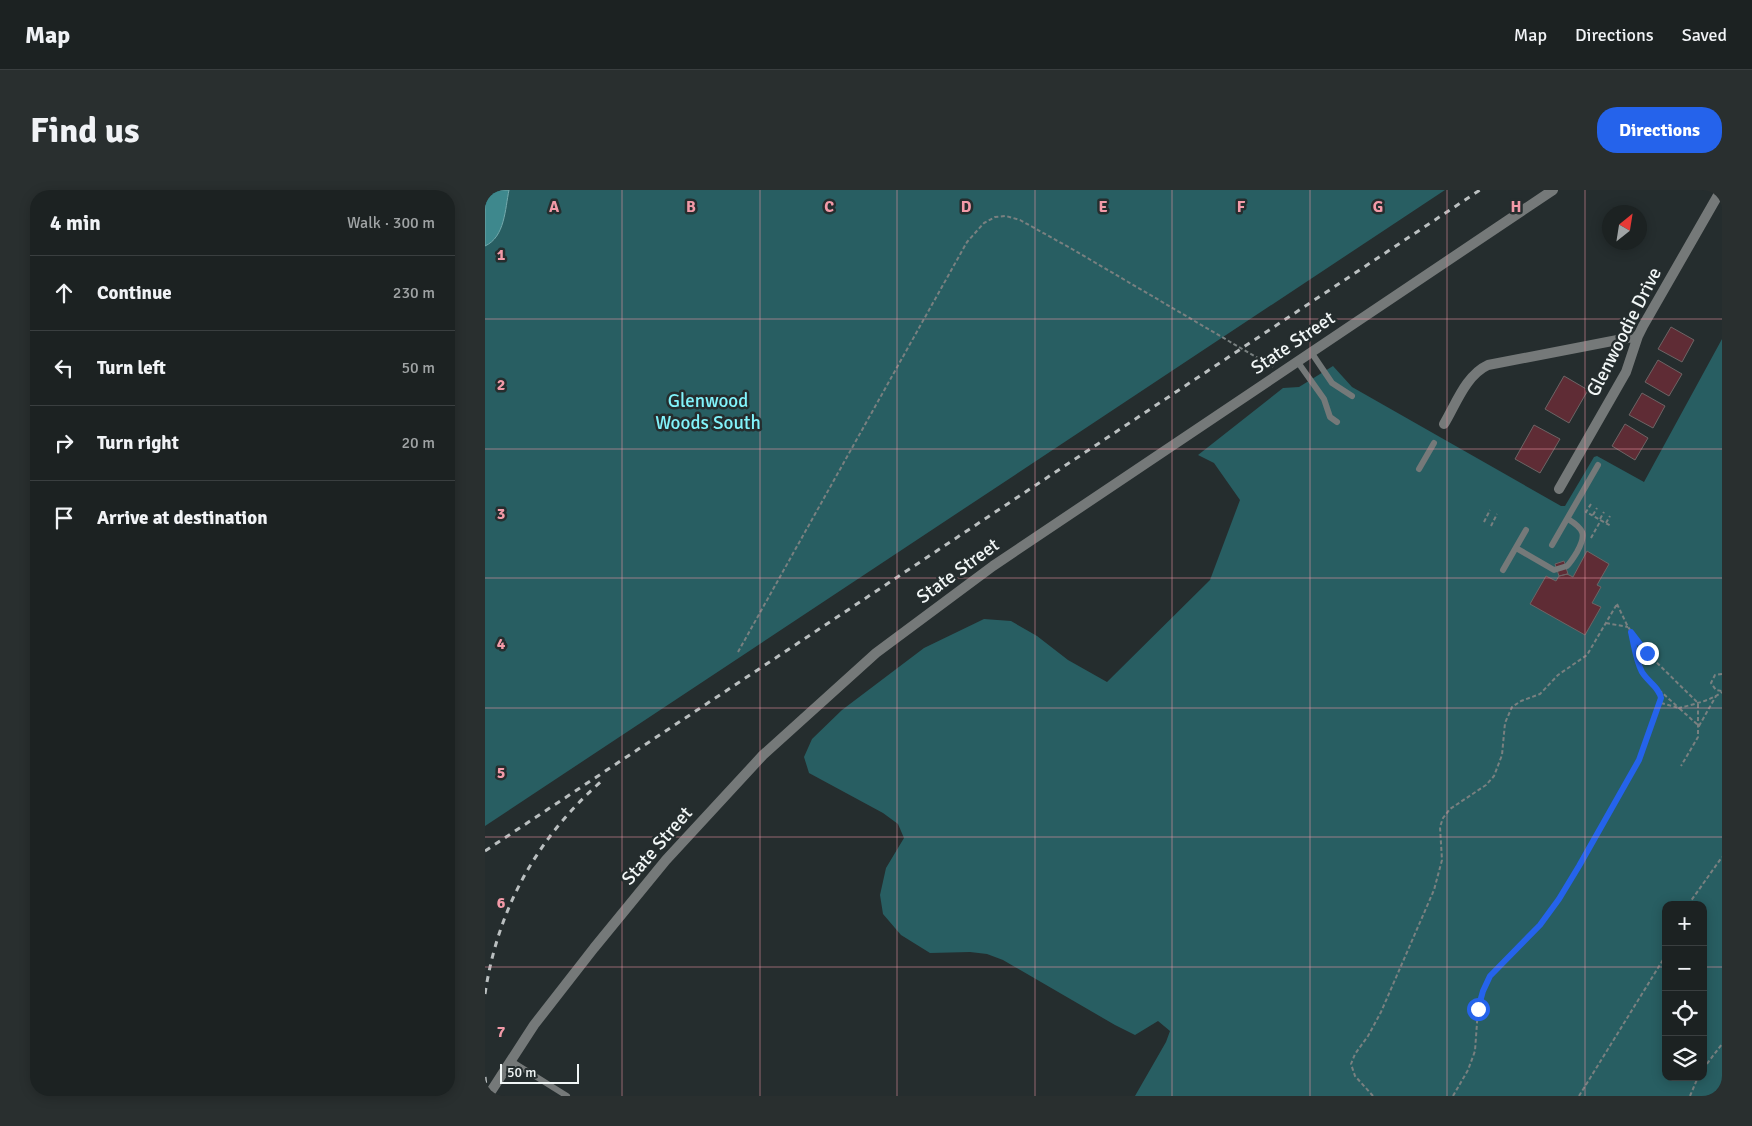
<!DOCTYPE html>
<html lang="en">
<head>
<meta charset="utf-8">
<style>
	body { margin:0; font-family:Signika,sans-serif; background:#292f2f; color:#f1f3f6 }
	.controls { position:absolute; right:15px; bottom:15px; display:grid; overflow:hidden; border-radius:10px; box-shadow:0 2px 12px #0003 }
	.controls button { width:45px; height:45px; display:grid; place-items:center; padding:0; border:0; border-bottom:1px solid #3a3f40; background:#1c2222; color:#f1f3f6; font:25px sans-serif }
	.compass { position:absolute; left:1117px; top:15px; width:45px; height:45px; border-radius:50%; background:#1c2222; box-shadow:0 2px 12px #0003; rotate:30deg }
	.scale { position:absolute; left:15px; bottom:12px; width:79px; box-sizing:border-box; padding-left:5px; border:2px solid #f1f6f6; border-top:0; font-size:14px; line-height:18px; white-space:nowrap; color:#f1f6f6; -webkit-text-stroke:4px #252d2e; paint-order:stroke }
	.stop { position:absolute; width:15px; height:15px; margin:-11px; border:4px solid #2563eb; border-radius:50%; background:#fff }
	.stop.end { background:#2563eb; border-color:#fff; box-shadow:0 1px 5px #0008 }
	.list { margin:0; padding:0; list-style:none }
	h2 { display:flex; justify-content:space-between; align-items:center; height:65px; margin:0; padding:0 20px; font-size:21px }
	h2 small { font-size:16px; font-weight:400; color:#a0a4a5 }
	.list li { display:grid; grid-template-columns:32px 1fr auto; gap:15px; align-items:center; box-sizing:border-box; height:75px; padding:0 20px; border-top:1px solid #3a3f40 }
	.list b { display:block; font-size:19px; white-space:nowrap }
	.list em { font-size:16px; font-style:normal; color:#a0a4a5 }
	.icon { flex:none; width:28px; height:28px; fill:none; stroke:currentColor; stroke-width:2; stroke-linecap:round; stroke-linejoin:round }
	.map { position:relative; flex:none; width:1237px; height:906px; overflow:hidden; border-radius:20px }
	header { display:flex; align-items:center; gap:30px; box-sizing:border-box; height:70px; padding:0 25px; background:#1c2222; border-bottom:1px solid #3a3f40 }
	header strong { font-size:24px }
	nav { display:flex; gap:28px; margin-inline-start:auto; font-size:18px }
	.intro { display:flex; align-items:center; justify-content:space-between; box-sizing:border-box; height:120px; padding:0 30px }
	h1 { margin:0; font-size:35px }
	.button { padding:12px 22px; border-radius:20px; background:#2563eb; color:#fff; font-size:18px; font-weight:700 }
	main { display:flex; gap:30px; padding:0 30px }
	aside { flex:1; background:#1c2222; border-radius:20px; box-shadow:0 2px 12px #0003 }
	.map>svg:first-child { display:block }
	.green { fill:#285e62; fill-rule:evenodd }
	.water { fill:#3e888d; stroke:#74a9ac }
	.building { fill:#5f2c35; stroke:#6d6465 }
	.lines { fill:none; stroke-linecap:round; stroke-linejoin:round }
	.path { stroke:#798080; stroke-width:2; stroke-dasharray:4 2.5; stroke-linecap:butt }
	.service { stroke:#757979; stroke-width:6 }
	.minor { stroke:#757979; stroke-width:10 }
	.tertiary { stroke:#757979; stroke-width:10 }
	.rail { stroke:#babfc0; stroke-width:3; stroke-dasharray:6 6; stroke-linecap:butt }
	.route { stroke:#2563eb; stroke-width:6 }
	.grid { fill:none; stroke:#f39aa8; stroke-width:1; stroke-opacity:0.55 }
	.labels { text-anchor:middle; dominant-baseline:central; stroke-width:5; stroke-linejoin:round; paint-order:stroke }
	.street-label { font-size:19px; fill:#f1f6f6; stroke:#252d2e }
	.park-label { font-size:19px; fill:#82f3fb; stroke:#252d2e }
	.grid-label { font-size:16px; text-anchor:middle; font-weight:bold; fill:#f39aa8; stroke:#252d2e; stroke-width:5; stroke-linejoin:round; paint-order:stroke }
</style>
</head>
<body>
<header>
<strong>Map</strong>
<nav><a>Map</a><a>Directions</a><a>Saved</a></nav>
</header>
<div class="intro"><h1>Find us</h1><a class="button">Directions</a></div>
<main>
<aside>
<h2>4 min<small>Walk · 300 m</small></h2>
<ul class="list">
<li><svg class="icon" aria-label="ahead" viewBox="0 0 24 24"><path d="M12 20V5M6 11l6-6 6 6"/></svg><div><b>Continue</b></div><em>230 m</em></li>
<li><svg class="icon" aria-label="left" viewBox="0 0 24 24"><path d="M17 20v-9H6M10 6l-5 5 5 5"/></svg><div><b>Turn left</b></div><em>50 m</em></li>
<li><svg class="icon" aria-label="right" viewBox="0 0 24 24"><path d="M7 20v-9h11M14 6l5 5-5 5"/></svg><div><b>Turn right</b></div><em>20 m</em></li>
<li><svg class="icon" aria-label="arrive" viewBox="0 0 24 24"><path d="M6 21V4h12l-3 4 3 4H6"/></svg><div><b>Arrive at destination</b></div></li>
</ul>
</aside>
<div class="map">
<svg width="1237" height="906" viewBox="0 0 1237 906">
	<rect width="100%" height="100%" fill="#252d2e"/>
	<path class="green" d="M 0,0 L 960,0 L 0,636 Z
		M 1237,149 L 1237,906 L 650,906 L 681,852 L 685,841 L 673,831 L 650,845 L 630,835 L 518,770 L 502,764 L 485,762 L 445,763 L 416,745 L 398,724 L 395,705 L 401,678 L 419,648 L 413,634 L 398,623 L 324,583 L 319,567 L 327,549 L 357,520 L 439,458 L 499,429 L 526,431 L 552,446 L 583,470 L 622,492 L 725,390 L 755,310 L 729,273 L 713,265 L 798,198 L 814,197 L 848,176 L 867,197 L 1076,316 L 1080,316 L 1109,267 L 1112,266 L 1159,292 ZM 1181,715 L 1218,715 L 1218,887 L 1181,887 Z"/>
	<path class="water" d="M 2,0 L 24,0 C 20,19 20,47 0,56 L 0,6 Z"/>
	<path class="building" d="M 1186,137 L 1209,150 L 1197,172 L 1173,159 Z
		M 1173,170 L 1197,184 L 1184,206 L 1160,192 Z
		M 1079,186 L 1103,200 L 1084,233 L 1060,219 Z
		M 1157,203 L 1180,216 L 1168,238 L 1144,225 Z
		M 1140,234 L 1163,248 L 1150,270 L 1127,256 Z
		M 1049,235 L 1075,249 L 1055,283 L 1030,269 Z
		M 1102,361 L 1124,374 L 1112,395 L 1116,397 L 1107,413 L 1116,417 L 1100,445 L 1045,414 L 1061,386 L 1071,391 L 1074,386 L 1082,384 L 1088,387 Z
		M 1079,371 L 1083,384 L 1074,386 L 1070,374 Z"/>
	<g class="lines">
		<path class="path" d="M 1106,314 L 1101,322 L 1126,336
			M 1108,325 L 1112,318
			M 1115,329 L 1119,322
			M 999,332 L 1005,320
			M 1121,333 L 1125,326
			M 1006,336 L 1012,324
			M 1106,348 L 1116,330
			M 1132,414 L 1143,437 L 1162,463 L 1213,513 L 1213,547 L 1196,576
			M 1121,433 L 1143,437
			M 253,462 L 482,52 L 499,33 L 510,27 L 521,26 L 535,30 L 587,59 L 788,177
			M 1237,484 L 1230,485 L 1226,493 L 1231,500 L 1237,501
			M 1174,500 L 1194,518 C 1209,514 1225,511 1237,502
			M 1176,513 L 1194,518 L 1214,536 L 1231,506
			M 1203,715 L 1237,667
			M 1218,879 L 1237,854
			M 888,906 L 870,886 L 866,874 L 870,864 L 883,846 L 896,822 L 949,700 L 957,670 L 955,637 L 958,628 L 965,619 L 1001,595 L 1009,586 L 1017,565 L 1020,533 L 1027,517 L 1036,511 L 1055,504 L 1073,485 L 1102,465 L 1132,414
			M 968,906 L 983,880 L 990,861 L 993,819 L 1001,794 L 1010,780 L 1031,761 L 1055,735 L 1074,709 L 1154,570 L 1176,509 L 1173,499 L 1157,481 L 1146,442
			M 1094,906 L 1181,765
			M 1205,906 L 1213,887"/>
		<path class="service" d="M 826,162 L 847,193 L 867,206
			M 812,171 L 839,209 L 845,227 L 852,232
			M 934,279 L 949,253
			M 1067,355 L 1113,275
			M 1031,358 L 1069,380 L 1082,376 C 1086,372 1089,367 1092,362 C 1102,344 1099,339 1083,329
			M 1018,380 L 1041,340
			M 26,871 L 82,906"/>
		<path class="minor" d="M 959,234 C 971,214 981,185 1003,175 L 1153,146
			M 1074,299 L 1141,182 L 1153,146 L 1158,136 L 1236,0"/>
		<path class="tertiary" d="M 3,906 L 49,835 L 109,758 L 181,670 L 278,565 L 391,463 L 508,376 L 1068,0"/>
		<path class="rail" d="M 0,661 L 995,0
			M 0,804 C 13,717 53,646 119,589
			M 0,887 L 2,906"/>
	</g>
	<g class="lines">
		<path class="route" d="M 993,819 L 998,801 L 1005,786 L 1055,735 L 1074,709 L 1094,676 L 1154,570 L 1176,508 C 1174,497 1163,492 1157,482 C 1151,471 1149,455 1146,442 L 1162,463"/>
	</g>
	<path class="grid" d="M 137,0 L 137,906M 275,0 L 275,906M 412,0 L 412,906M 550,0 L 550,906M 687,0 L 687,906M 825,0 L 825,906M 962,0 L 962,906M 1100,0 L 1100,906M 0,129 L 1237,129M 0,259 L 1237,259M 0,388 L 1237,388M 0,518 L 1237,518M 0,647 L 1237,647M 0,777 L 1181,777M 1218,777 L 1237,777"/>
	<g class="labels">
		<g class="street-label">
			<text transform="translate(1139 142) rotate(-63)">Glenwoodie Drive</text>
			<text transform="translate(808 153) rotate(-34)">State Street</text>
			<text transform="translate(473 381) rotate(-36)">State Street</text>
			<text transform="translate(172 656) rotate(-49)">State Street</text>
		</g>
		<g class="park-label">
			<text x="223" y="211">Glenwood<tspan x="223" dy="22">Woods South</tspan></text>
		</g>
	</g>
	<g class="grid-label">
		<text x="69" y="22">A</text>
		<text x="206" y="22">B</text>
		<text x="344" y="22">C</text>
		<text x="481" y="22">D</text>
		<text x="618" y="22">E</text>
		<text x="756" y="22">F</text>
		<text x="893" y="22">G</text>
		<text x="1031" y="22">H</text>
		<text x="16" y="70">1</text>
		<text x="16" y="200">2</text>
		<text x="16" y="329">3</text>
		<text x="16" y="459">4</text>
		<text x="16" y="588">5</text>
		<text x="16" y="718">6</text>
		<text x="16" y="847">7</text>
	</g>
</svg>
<div class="controls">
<button>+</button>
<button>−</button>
<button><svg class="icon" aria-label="locate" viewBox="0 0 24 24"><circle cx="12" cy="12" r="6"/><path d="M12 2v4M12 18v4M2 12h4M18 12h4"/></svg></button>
<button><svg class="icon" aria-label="layers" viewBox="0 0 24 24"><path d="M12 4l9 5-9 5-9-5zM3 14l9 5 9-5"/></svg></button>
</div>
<svg class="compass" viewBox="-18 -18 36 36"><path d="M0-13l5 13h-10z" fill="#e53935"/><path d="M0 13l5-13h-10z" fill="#a0a4a5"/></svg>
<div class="scale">50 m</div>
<div class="stop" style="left:993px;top:819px"></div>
<div class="stop end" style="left:1162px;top:463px"></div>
</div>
</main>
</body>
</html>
